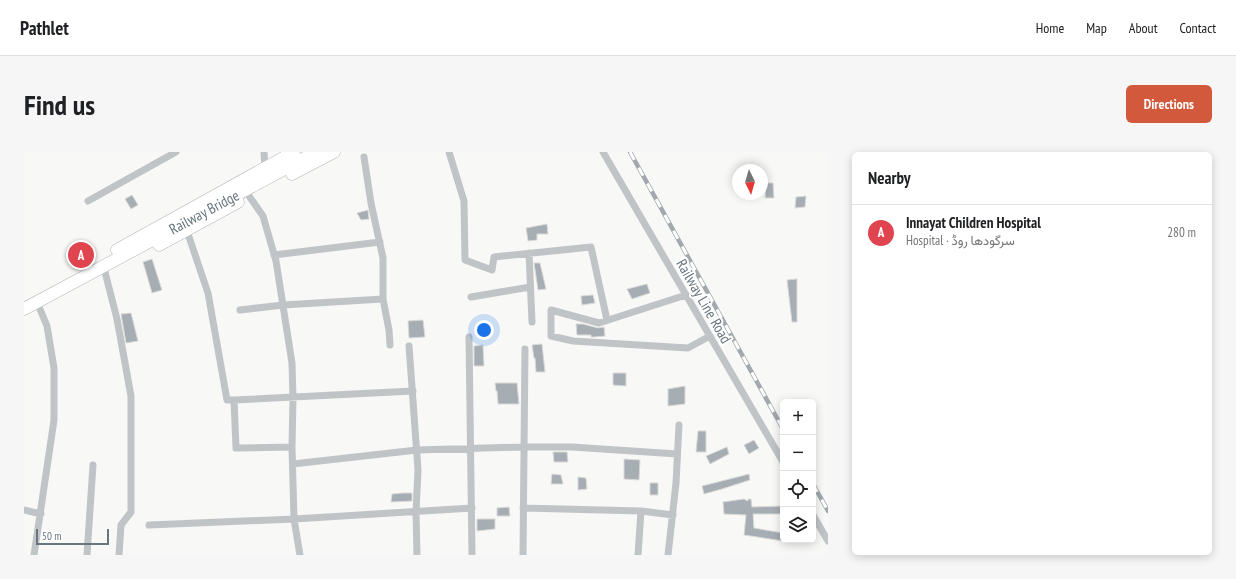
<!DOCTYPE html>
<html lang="en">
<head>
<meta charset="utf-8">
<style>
	body { margin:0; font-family:"PT Sans Narrow",Vazirmatn,sans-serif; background:#f6f6f6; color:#202124 }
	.controls { position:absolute; right:12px; bottom:12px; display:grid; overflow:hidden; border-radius:6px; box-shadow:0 2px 10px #0003 }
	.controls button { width:36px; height:36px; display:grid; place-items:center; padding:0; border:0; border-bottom:1px solid #e0e0e0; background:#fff; color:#202124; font:20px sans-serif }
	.compass { position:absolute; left:708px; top:12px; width:36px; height:36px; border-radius:50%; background:#fff; box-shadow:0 2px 10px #0003; rotate:175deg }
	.scale { position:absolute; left:12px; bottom:10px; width:73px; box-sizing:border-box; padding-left:4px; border:2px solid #66757e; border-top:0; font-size:11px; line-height:14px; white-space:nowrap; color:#66757e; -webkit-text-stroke:3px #fff; paint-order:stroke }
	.you { position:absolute; left:460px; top:178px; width:14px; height:14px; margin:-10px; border:3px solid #fff; border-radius:50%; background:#1a73e8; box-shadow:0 0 0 6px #1a73e833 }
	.badge { display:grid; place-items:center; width:26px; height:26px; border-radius:50%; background:#d3593c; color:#fff; font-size:13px; font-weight:700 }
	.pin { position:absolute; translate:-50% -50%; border:2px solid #fff; box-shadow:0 1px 4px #0006 }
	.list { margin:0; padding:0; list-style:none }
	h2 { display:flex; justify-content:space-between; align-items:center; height:52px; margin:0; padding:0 16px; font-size:17px }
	h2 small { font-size:13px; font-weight:400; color:#757577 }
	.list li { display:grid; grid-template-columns:26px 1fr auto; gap:12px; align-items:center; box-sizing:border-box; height:56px; padding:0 16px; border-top:1px solid #e0e0e0 }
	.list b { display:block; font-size:15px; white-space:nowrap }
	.list p { margin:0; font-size:13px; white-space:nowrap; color:#757577 }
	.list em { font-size:13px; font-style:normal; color:#757577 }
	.icon { flex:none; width:22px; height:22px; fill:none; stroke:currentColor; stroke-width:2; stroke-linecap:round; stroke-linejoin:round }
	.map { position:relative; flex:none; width:804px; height:403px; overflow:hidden; border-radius:6px }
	header { display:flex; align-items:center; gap:24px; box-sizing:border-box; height:56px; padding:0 20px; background:#fff; border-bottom:1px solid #e0e0e0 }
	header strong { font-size:19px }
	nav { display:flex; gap:22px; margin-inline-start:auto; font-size:14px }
	.intro { display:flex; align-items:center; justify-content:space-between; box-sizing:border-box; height:96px; padding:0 24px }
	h1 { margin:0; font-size:28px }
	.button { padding:10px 18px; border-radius:6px; background:#d3593c; color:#fff; font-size:14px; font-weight:700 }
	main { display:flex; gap:24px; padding:0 24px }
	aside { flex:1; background:#fff; border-radius:6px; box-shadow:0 2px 10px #0003 }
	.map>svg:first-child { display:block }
	.building { fill:#a6adb3; stroke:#dadad9 }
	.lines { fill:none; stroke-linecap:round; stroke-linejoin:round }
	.primary-casing { stroke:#b4b8bb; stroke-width:13 }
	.minor { stroke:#c0c4c7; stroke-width:7 }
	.primary { stroke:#fff; stroke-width:12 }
	.rail-casing { stroke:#a2a8ad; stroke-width:4.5 }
	.rail { stroke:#fff; stroke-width:3; stroke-dasharray:9; stroke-linecap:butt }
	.labels { text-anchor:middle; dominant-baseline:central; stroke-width:4; stroke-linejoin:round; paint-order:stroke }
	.street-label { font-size:15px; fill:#66757e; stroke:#fff }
</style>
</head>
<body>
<header>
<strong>Pathlet</strong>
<nav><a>Home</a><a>Map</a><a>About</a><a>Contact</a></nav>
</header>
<div class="intro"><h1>Find us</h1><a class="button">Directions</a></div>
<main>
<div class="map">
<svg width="804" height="403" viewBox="0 0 804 403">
	<rect width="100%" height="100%" fill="#f8f8f6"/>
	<path class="building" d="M 742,31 L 749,31 L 750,46 L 741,46 Z
		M 108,43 L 114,53 L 107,57 L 101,47 Z
		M 782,44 L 781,55 L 771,56 L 772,45 Z
		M 344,58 L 345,67 L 337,68 L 333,61 Z
		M 523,72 L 524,82 L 513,82 L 513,88 L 504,89 L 502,76 Z
		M 128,107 L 138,138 L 128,141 L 119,110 Z
		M 510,111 L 516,111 L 522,137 L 514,138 Z
		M 773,127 L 773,170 L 768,170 L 763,128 Z
		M 623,132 L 626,141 L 608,147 L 603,137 Z
		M 569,143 L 571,151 L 558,153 L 557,144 Z
		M 107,161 L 114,189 L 102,191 L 97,162 Z
		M 399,168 L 401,185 L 385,186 L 384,169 Z
		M 552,172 L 559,172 L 574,176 L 580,175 L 581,184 L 570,185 L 567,185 L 567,183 L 553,183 Z
		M 518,192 L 521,220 L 512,220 L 511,206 L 510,206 L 508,193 Z
		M 459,193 L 460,214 L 450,214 L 450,194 Z
		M 589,221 L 602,221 L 602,234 L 589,233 Z
		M 471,231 L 493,231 L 495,252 L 474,252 L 473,239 L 472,239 Z
		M 661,234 L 661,252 L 644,254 L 644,237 Z
		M 674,279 L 682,279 L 682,300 L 672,300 Z
		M 730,288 L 735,296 L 725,302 L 720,293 Z
		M 703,295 L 705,302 L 686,312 L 682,304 Z
		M 529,300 L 543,300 L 544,310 L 530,310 Z
		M 600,307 L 616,308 L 615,328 L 600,327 Z
		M 528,322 L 537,323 L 539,332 L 527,332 Z
		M 725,322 L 726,328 L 698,337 L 680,342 L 678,334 Z
		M 554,325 L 562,326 L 563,337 L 554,338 Z
		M 626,331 L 634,331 L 634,343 L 626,343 Z
		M 379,341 L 388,341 L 388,349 L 367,350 L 368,342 Z
		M 720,347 L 724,349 L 724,347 L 727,347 L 728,355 L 759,354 L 759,362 L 729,362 L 730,376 L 759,381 L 759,389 L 720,383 L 722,363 L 700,362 L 699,350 Z
		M 485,355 L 486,364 L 473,364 L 473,356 Z
		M 453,367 L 471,367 L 471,377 L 453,379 Z"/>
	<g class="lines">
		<g class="primary-casing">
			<path id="primary" d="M 268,22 L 310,0
				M 135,93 L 214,50
				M 93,98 L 270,0
				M 0,157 L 292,0"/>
		</g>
		<path class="minor" d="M 240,0 L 241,16
			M 425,0 L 440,49 L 441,108 L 468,118 L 470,105 L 567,95 L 583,168
			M 579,0 L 759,310
			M 340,5 L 347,51 L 359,106 L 359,147 L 365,178 L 366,193
			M 225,44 L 239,64 L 252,109 L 268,211 L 269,246 L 268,295 L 270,367 L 276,403
			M 64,49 L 152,0
			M 163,79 L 184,141 L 203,248 L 210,248
			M 505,101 L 508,170
			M 250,103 L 356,90
			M 81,120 L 93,167 L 107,244 L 107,360 L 97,373 L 95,403
			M 662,143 L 575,171 L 527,158 L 527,184 L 549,189 L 664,196 L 686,184
			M 447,145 L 506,135
			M 216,158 L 259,153 L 359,147
			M 445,185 L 448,403
			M 385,194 L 394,318 L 392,360 L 393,403
			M 268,295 L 212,296 L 210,248 L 389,239
			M 269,312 L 393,298 L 499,295 L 548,295 L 653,302
			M 499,356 L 617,359 L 649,363
			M 0,358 L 17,362
			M 789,363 L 804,389
			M 125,373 L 270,367 L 448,356
			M 10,403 L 30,268 L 30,216 L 23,174 L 13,150
			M 63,403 L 69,313
			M 499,403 L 501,197
			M 614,403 L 617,359
			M 644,403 L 652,331 L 655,273"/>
		<use href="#primary" class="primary"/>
		<g class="rail-casing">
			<path id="rail" d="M 606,0 L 759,277
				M 789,332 L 804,359"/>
		</g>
		<use href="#rail" class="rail"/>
	</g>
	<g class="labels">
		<g class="street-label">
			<text transform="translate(180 60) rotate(-28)">Railway Bridge</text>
			<text transform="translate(680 149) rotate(60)">Railway Line Road</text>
		</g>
	</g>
</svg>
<div class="controls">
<button>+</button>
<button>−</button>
<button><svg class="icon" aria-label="locate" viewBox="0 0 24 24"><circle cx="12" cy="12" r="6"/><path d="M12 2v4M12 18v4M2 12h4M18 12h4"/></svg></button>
<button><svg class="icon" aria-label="layers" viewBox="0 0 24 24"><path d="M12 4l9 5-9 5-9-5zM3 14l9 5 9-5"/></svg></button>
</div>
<svg class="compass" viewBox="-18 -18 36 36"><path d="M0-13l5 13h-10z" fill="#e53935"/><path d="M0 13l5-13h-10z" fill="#757577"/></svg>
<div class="scale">50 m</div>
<div class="you"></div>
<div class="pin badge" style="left:57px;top:103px;background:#e0444e">A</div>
</div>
<aside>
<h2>Nearby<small></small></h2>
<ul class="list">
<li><span class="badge" style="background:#e0444e">A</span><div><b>Innayat Children Hospital</b><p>Hospital · سرگودھا روڈ</p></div><em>280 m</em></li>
</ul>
</aside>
</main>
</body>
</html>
